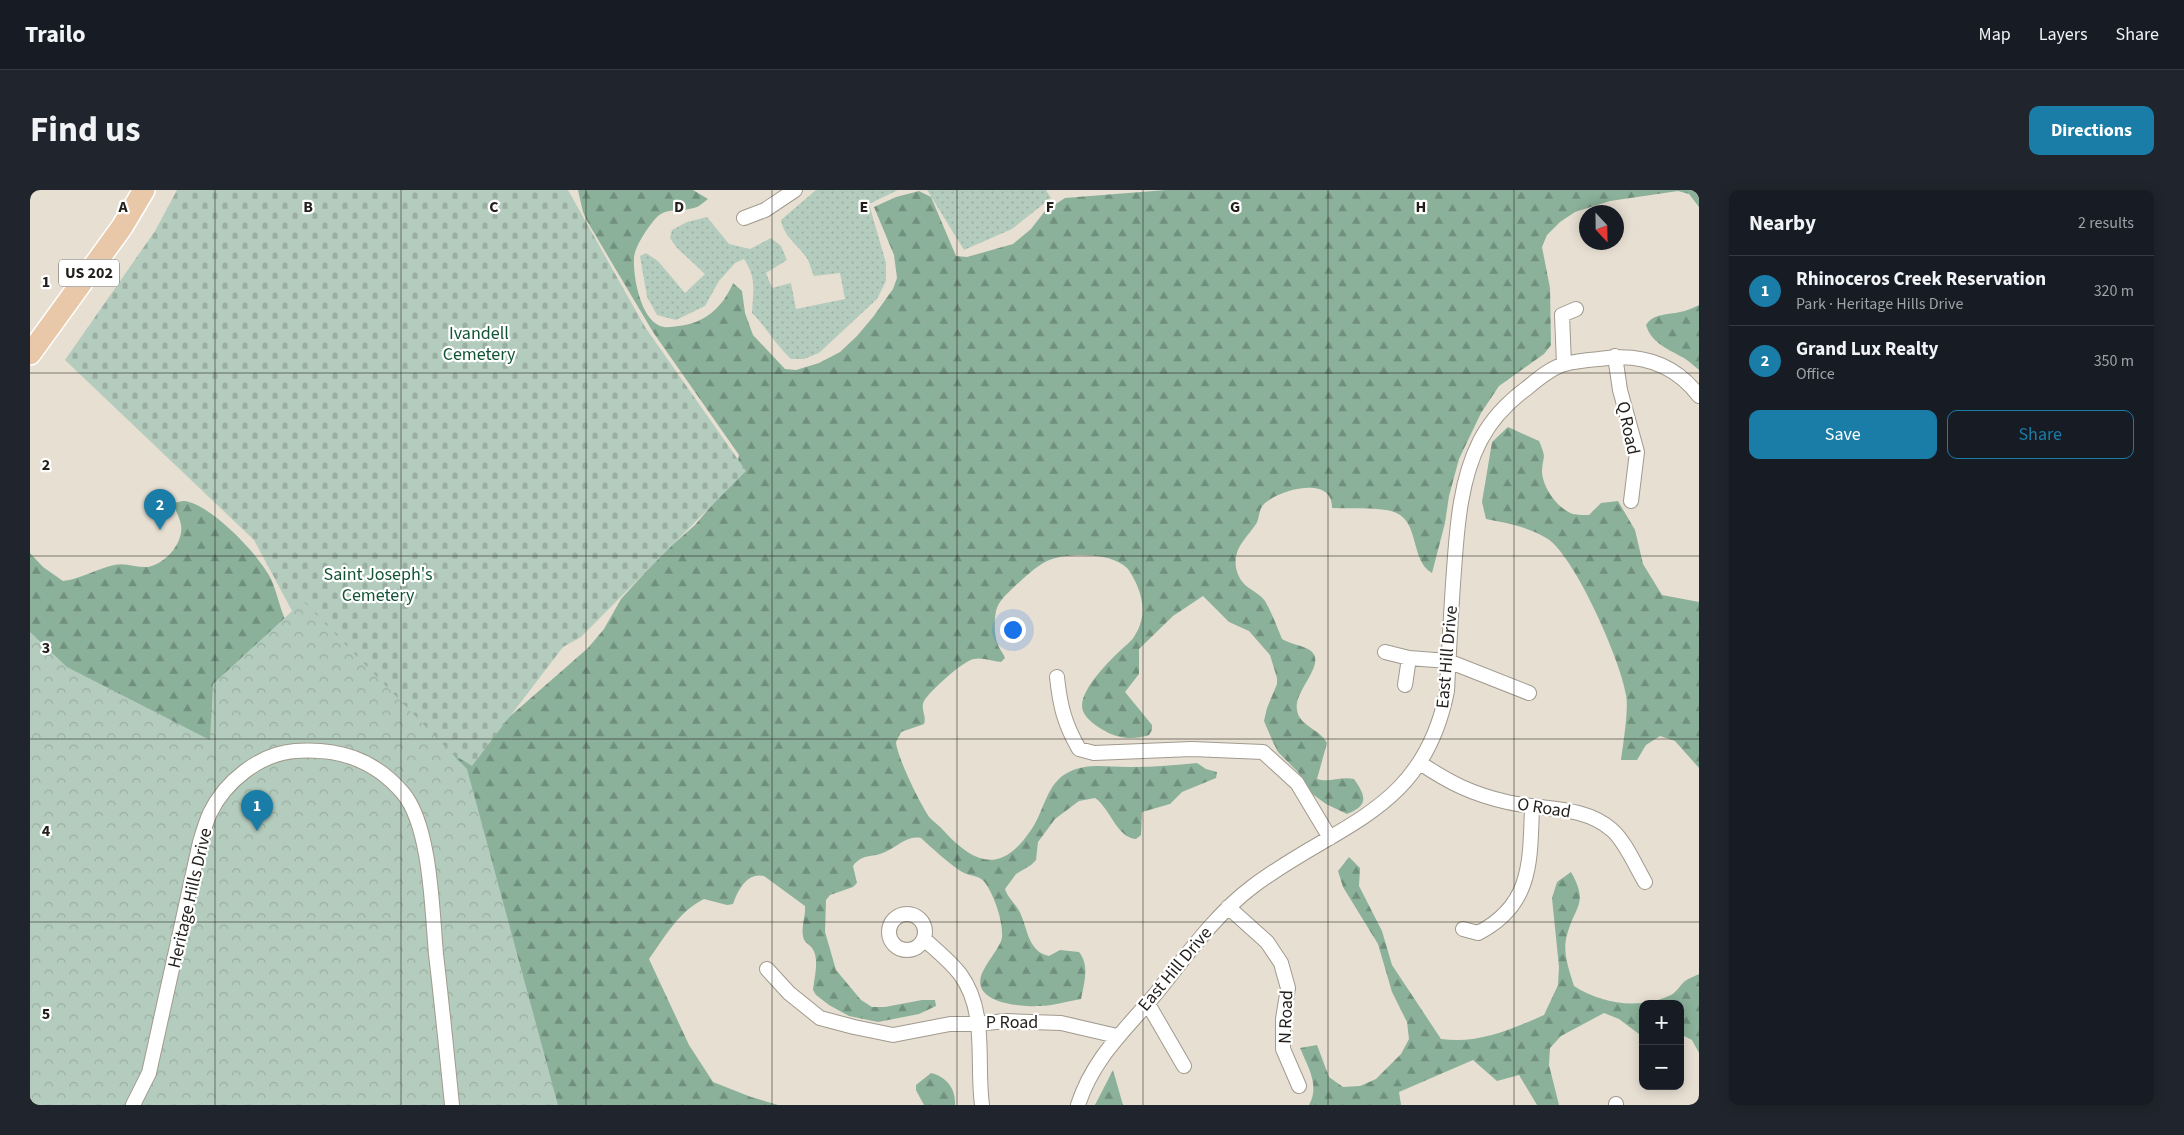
<!DOCTYPE html>
<html lang="en">
<head>
<meta charset="utf-8">
<style>
	body { margin:0; font-family:"Source Sans 3",sans-serif; background:#20242c; color:#f1f3f6 }
	.controls { position:absolute; right:15px; bottom:15px; display:grid; overflow:hidden; border-radius:10px; box-shadow:0 2px 12px #0003 }
	.controls button { width:45px; height:45px; display:grid; place-items:center; padding:0; border:0; border-bottom:1px solid #363941; background:#171b24; color:#f1f3f6; font:25px sans-serif }
	.compass { position:absolute; left:1549px; top:15px; width:45px; height:45px; border-radius:50%; background:#171b24; box-shadow:0 2px 12px #0003; rotate:158deg }
	.you { position:absolute; left:982px; top:439px; width:18px; height:18px; margin:-12px; border:4px solid #fff; border-radius:50%; background:#1a73e8; box-shadow:0 0 0 8px #1a73e833 }
	.badge { display:grid; place-items:center; width:32px; height:32px; border-radius:50%; background:#197da8; color:#fff; font-size:16px; font-weight:700 }
	.pin { position:absolute; translate:-50% -41px; filter:drop-shadow(0 1px 2px #0008) }
	.pin::after { content:''; position:absolute; top:26px; width:18px; height:15px; background:inherit; clip-path:polygon(0 0,100% 0,50% 100%) }
	.list { margin:0; padding:0; list-style:none }
	h2 { display:flex; justify-content:space-between; align-items:center; height:65px; margin:0; padding:0 20px; font-size:21px }
	h2 small { font-size:16px; font-weight:400; color:#9ea1a6 }
	.list li { display:grid; grid-template-columns:32px 1fr auto; gap:15px; align-items:center; box-sizing:border-box; height:70px; padding:0 20px; border-top:1px solid #363941 }
	.list b { display:block; font-size:19px; white-space:nowrap }
	.list p { margin:0; font-size:16px; white-space:nowrap; color:#9ea1a6 }
	.list em { font-size:16px; font-style:normal; color:#9ea1a6 }
	.actions { display:flex; gap:10px; padding:15px 20px }
	.actions a { flex:1; padding:11px 0; border:1px solid #197da8; border-radius:10px; text-align:center; font-size:18px; color:#197da8 }
	.actions .main { background:#197da8; color:#fff }
	.map { position:relative; flex:none; width:1669px; height:915px; overflow:hidden; border-radius:10px }
	header { display:flex; align-items:center; gap:30px; box-sizing:border-box; height:70px; padding:0 25px; background:#171b24; border-bottom:1px solid #363941 }
	header strong { font-size:24px }
	nav { display:flex; gap:28px; margin-inline-start:auto; font-size:18px }
	.intro { display:flex; align-items:center; justify-content:space-between; box-sizing:border-box; height:120px; padding:0 30px }
	h1 { margin:0; font-size:35px }
	.button { padding:12px 22px; border-radius:10px; background:#197da8; color:#fff; font-size:18px; font-weight:700 }
	main { display:flex; gap:30px; padding:0 30px }
	aside { flex:1; background:#171b24; border-radius:10px; box-shadow:0 2px 12px #0003 }
	.map>svg:first-child { display:block }
	.grass { fill:url(#grass-dots) }
	.forest { fill:url(#forest-firs) }
	.cemetery { fill:url(#cemetery-stones) }
	.park { fill:url(#park-crowns) }
	.lines { fill:none; stroke-linecap:round; stroke-linejoin:round }
	.minor-casing { stroke:#a19a8e; stroke-width:16 }
	.primary-casing { stroke:#fff; stroke-width:24 }
	.minor { stroke:#fff; stroke-width:14 }
	.primary { stroke:#e9c8aa; stroke-width:21 }
	.grid { fill:none; stroke:#221f1b; stroke-width:1; stroke-opacity:0.55 }
	.labels { text-anchor:middle; dominant-baseline:central; stroke-width:4.5; stroke-linejoin:round; paint-order:stroke }
	.shield { fill:#fff; stroke:#64625f; stroke-width:1 }
	.shield-label { font-size:16px; font-weight:bold; fill:#221f1b }
	.park-label { font-size:18px; fill:#125436; stroke:#fff }
	.street-label { font-size:18px; fill:#221f1b; stroke:#fff }
	.grid-label { font-size:16px; text-anchor:middle; font-weight:bold; fill:#221f1b; stroke:#fff; stroke-width:4.5; stroke-linejoin:round; paint-order:stroke }
</style>
</head>
<body>
<header>
<strong>Trailo</strong>
<nav><a>Map</a><a>Layers</a><a>Share</a></nav>
</header>
<div class="intro"><h1>Find us</h1><a class="button">Directions</a></div>
<main>
<div class="map">
<svg width="1669" height="915" viewBox="0 0 1669 915">
	<defs>
		<pattern id="grass-dots" width="8" height="8" patternUnits="userSpaceOnUse" patternTransform="scale(1.25)"><rect width="8" height="8" fill="#b4ccbd"/><path d="M2 2h.1M6 6h.1" fill="none" stroke="#9aafa2" stroke-width="1.8" stroke-linecap="round"/></pattern>
		<pattern id="forest-firs" width="22" height="20" patternUnits="userSpaceOnUse" patternTransform="scale(1.25)"><rect width="22" height="20" fill="#8bb19a"/><path d="M5 1l3.5 6h-7zM16 11l3.5 6h-7z" fill="#718f7d"/></pattern>
		<pattern id="cemetery-stones" width="16" height="16" patternUnits="userSpaceOnUse" patternTransform="scale(1.25)"><rect width="16" height="16" fill="#b4ccbd"/><path d="M2 7V4a2 2 0 0 1 4 0v3zM10 15v-3a2 2 0 0 1 4 0v3z" fill="#9aafa2"/></pattern>
		<pattern id="park-crowns" width="20" height="18" patternUnits="userSpaceOnUse" patternTransform="scale(1.25)"><rect width="20" height="18" fill="#b4ccbd"/><path d="M2 6a3 3 0 1 1 6 0M12 15a3 3 0 1 1 6 0" fill="none" stroke="#9aafa2"/></pattern>
	</defs>
	<rect width="100%" height="100%" fill="#e7dfd2"/>
	<path class="grass" d="M 786,0 L 868,0 L 839,14 L 856,73 L 856,91 L 847,109 L 789,163 L 774,169 L 761,169 C 746,155 737,138 722,123 C 723,101 727,89 714,69 L 705,73 L 689,91 L 675,116 L 646,130 L 627,125 L 617,107 L 610,66 L 616,63 L 628,71 L 655,103 L 675,84 L 647,58 L 640,48 L 642,40 L 657,32 L 677,27 L 699,54 L 720,59 L 741,48 L 751,56 L 757,70 L 736,83 L 742,98 L 761,93 L 766,119 L 815,109 L 810,83 L 784,86 C 781,80 780,72 776,67 C 767,54 754,47 751,30 Z
		M 897,0 L 1016,0 L 1021,8 L 982,39 L 934,60 Z"/>
	<path class="forest" d="M 548,0 L 663,0 L 678,9 C 675,11 672,14 669,16 C 655,23 637,16 626,28 C 618,37 605,56 604,68 C 603,88 611,133 634,137 C 638,138 645,136 649,136 C 675,133 693,117 703,93 L 712,101 L 715,123 L 723,145 L 755,179 L 766,180 L 789,173 L 810,162 L 827,146 L 843,127 L 863,99 L 867,88 L 864,65 L 844,17 L 866,7 L 889,1 L 901,7 L 926,66 L 937,67 L 983,54 L 1001,39 L 1015,21 L 1035,8 L 1136,0 L 1669,0 L 1669,17 L 1659,4 L 1648,1 L 1580,11 L 1545,22 L 1530,32 L 1517,45 L 1512,57 L 1520,98 L 1521,155 L 1514,164 L 1469,196 L 1451,223 L 1429,269 L 1419,306 L 1415,333 L 1402,383 C 1379,370 1391,328 1361,321 C 1343,317 1321,319 1302,318 C 1303,284 1248,300 1234,314 C 1228,320 1230,328 1226,334 C 1216,349 1203,358 1206,378 C 1211,400 1227,399 1235,411 C 1242,423 1247,437 1252,449 C 1260,454 1275,456 1281,461 C 1297,474 1263,501 1267,520 C 1269,536 1290,539 1297,553 L 1287,589 C 1299,593 1311,586 1324,589 C 1336,606 1339,616 1317,624 L 1296,614 L 1281,603 L 1268,582 L 1248,562 L 1243,552 L 1234,531 L 1237,518 L 1247,494 L 1247,488 L 1240,465 L 1219,441 L 1199,432 L 1173,406 L 1143,426 L 1109,459 L 1109,484 L 1095,502 L 1122,535 L 1122,540 L 1119,545 C 1105,550 1088,549 1075,541 C 1067,537 1056,529 1053,521 C 1046,503 1080,470 1092,459 C 1096,455 1102,451 1105,445 C 1116,428 1114,409 1105,391 C 1103,387 1100,381 1097,378 C 1082,362 1035,362 1017,371 C 1005,377 994,388 984,397 C 977,404 969,410 966,421 C 964,431 964,445 968,455 C 970,460 973,463 975,468 L 971,472 C 962,471 952,467 944,469 C 934,470 899,502 894,511 C 890,519 897,526 894,534 L 871,542 L 866,552 C 867,567 891,616 900,628 C 904,632 910,636 914,641 C 946,676 972,683 1001,640 C 1015,620 1016,593 1039,582 C 1059,572 1082,578 1103,577 C 1125,577 1146,575 1167,573 L 1176,579 L 1187,582 L 1186,588 L 1152,602 L 1140,614 L 1112,622 L 1111,645 L 1106,649 C 1087,648 1080,618 1065,608 L 1049,611 L 1025,629 L 1008,652 L 1006,670 L 1001,675 L 986,684 L 975,699 C 978,708 984,712 988,719 C 998,735 996,761 1019,766 L 1030,760 L 1049,762 C 1060,776 1054,793 1051,809 C 1038,811 1023,816 1010,816 C 994,817 943,814 951,786 C 955,774 972,755 972,747 C 973,732 966,712 959,699 C 951,682 942,689 929,680 C 916,671 903,659 891,648 C 876,645 868,657 855,662 C 843,668 832,663 823,676 L 827,693 L 823,697 L 800,705 L 796,710 L 795,742 L 806,780 L 831,810 L 842,817 L 855,817 L 892,810 L 905,810 L 906,816 L 889,824 L 848,832 L 819,826 L 799,815 L 786,805 L 783,800 C 784,789 790,768 782,758 C 778,753 774,753 773,746 C 771,735 776,726 775,716 L 734,686 C 717,682 708,700 703,714 L 697,715 L 674,709 C 649,721 634,748 619,769 L 659,855 L 683,892 L 721,907 L 748,915 L 0,915 L 0,363 L 13,377 L 33,391 C 51,389 66,379 84,375 C 96,372 106,378 118,377 C 136,374 154,352 151,335 C 150,328 145,320 143,313 C 146,313 150,311 154,311 C 180,313 230,366 241,389 C 247,402 249,416 255,429 L 477,529 L 558,458 L 574,439 L 591,409 L 630,366 L 665,335 L 682,315 L 707,276 L 709,265 L 623,142 L 557,31 L 553,22 Z
		M 1669,115 L 1669,180 C 1663,175 1657,169 1650,166 C 1636,158 1621,152 1616,135 C 1624,123 1637,125 1650,122 C 1656,121 1663,118 1669,115 Z
		M 1478,237 L 1509,251 C 1517,270 1513,264 1512,281 C 1512,297 1528,319 1543,324 C 1548,325 1554,325 1559,325 L 1571,313 L 1588,311 L 1605,340 L 1613,374 L 1632,405 L 1669,412 L 1669,578 L 1645,551 L 1630,546 L 1616,555 L 1607,570 L 1591,570 C 1593,554 1599,519 1596,505 C 1591,471 1545,367 1518,349 C 1499,337 1477,333 1456,329 L 1452,312 L 1462,252 Z
		M 1319,667 L 1330,678 L 1329,696 L 1352,741 L 1362,775 L 1411,849 C 1448,854 1480,840 1514,825 L 1528,795 L 1529,777 L 1522,708 L 1527,692 L 1541,682 C 1559,714 1545,715 1537,745 C 1532,762 1539,779 1544,796 C 1571,814 1610,820 1641,805 C 1647,802 1650,795 1655,791 C 1659,788 1665,786 1669,784 L 1669,863 L 1662,850 L 1650,844 L 1650,814 L 1613,814 L 1613,847 L 1589,829 L 1574,823 L 1531,846 L 1520,858 L 1519,875 L 1529,915 L 1507,915 L 1489,885 L 1467,891 L 1443,870 L 1369,902 L 1371,915 L 1279,915 C 1290,896 1278,877 1270,858 L 1287,855 L 1299,887 L 1313,897 L 1330,896 L 1346,889 L 1371,864 L 1379,849 L 1377,832 L 1362,802 L 1348,754 L 1313,697 L 1308,681 Z
		M 1083,880 L 1093,915 L 1065,915 Z
		M 901,883 C 917,887 926,899 925,915 L 894,915 L 886,900 L 886,895 Z"/>
	<path class="cemetery" d="M 147,0 L 538,0 L 615,137 L 716,281 L 551,447 L 533,457 L 442,576 L 349,519 L 276,447 L 224,350 L 35,170 L 125,41 Z"/>
	<path class="park" d="M 273,411 L 437,579 L 528,915 L 0,915 L 0,442 L 37,477 L 180,550 L 183,494 Z"/>
	<g class="lines">
		<g class="minor-casing">
			<path id="minor" d="M 714,28 L 735,20 L 765,0
				M 1585,166 L 1590,200 L 1607,262 L 1601,311
				M 1534,174 L 1532,125 L 1546,119
				M 1355,462 L 1379,468 L 1418,471 L 1499,503
				M 1027,487 C 1030,515 1034,533 1049,559 L 1064,563 L 1162,559 L 1233,562 L 1267,593 L 1300,648
				M 1375,495 L 1379,468
				M 1390,573 C 1420,593 1442,604 1477,612 C 1511,620 1554,615 1582,640 C 1595,651 1606,677 1615,692
				M 1198,717 L 1237,752 L 1251,773 L 1258,798 L 1253,829 L 1253,859 L 1269,896
				M859 742a18 18 0 1 1 36 0a18 18 0 1 1-36 0Z
				M 1433,739 L 1448,743 C 1503,715 1500,670 1502,616
				M 894,749 C 906,760 920,771 930,784 C 958,822 946,872 952,915
				M 737,779 L 759,803 L 790,828 L 824,837 L 863,845 L 920,834 L 948,834 L 975,831 L 1031,833 L 1087,846
				M 1118,814 L 1154,876
				M 1586,914 L 1586,915
				M 103,915 L 119,883 L 170,652 C 173,642 176,632 180,623 C 195,592 229,564 265,561 C 308,558 344,569 373,603 C 401,637 402,721 406,764 C 412,815 417,865 422,915
				M 1048,915 C 1064,866 1096,840 1128,801 C 1157,765 1185,725 1222,697 C 1308,632 1393,623 1417,501 C 1419,460 1421,420 1424,380 C 1427,338 1430,290 1450,251 C 1461,230 1478,212 1497,198 C 1508,189 1522,177 1535,174 C 1546,171 1558,170 1569,169 C 1609,163 1644,173 1669,206"/>
		</g>
		<g class="primary-casing">
			<path id="primary" d="M 0,164 L 92,37 L 114,0"/>
		</g>
		<use href="#minor" class="minor"/>
		<use href="#primary" class="primary"/>
	</g>
	<path class="grid" d="M 185,0 L 185,915M 371,0 L 371,915M 556,0 L 556,915M 742,0 L 742,915M 927,0 L 927,915M 1113,0 L 1113,915M 1298,0 L 1298,915M 1484,0 L 1484,915M 0,183 L 1669,183M 0,366 L 1669,366M 0,549 L 1669,549M 0,732 L 1669,732"/>
	<g class="labels">
		<rect class="shield" x="29" y="69.5" width="60" height="27" rx="4"/>
		<g class="shield-label">
			<text x="59" y="83">US 202</text>
		</g>
		<g class="park-label">
			<text x="449" y="143">Ivandell<tspan x="449" dy="21">Cemetery</tspan></text>
			<text x="348" y="384">Saint Joseph's<tspan x="348" dy="21">Cemetery</tspan></text>
		</g>
		<g class="street-label">
			<text transform="translate(1598 238) rotate(78)">Q Road</text>
			<text transform="translate(1417 467) rotate(-85)">East Hill Drive</text>
			<text transform="translate(1514 618) rotate(9)">O Road</text>
			<text transform="translate(160 708) rotate(-77)">Heritage Hills Drive</text>
			<text transform="translate(1145 779) rotate(-50)">East Hill Drive</text>
			<text transform="translate(1256 827) rotate(-88)">N Road</text>
			<text x="982" y="832">P Road</text>
		</g>
	</g>
	<g class="grid-label">
		<text x="93" y="22">A</text>
		<text x="278" y="22">B</text>
		<text x="464" y="22">C</text>
		<text x="649" y="22">D</text>
		<text x="834" y="22">E</text>
		<text x="1020" y="22">F</text>
		<text x="1205" y="22">G</text>
		<text x="1391" y="22">H</text>
		<text x="16" y="97">1</text>
		<text x="16" y="280">2</text>
		<text x="16" y="463">3</text>
		<text x="16" y="646">4</text>
		<text x="16" y="829">5</text>
	</g>
</svg>
<div class="controls">
<button>+</button>
<button>−</button>
</div>
<svg class="compass" viewBox="-18 -18 36 36"><path d="M0-13l5 13h-10z" fill="#e53935"/><path d="M0 13l5-13h-10z" fill="#9ea1a6"/></svg>
<div class="you"></div>
<div class="pin badge" style="left:227px;top:641px">1</div>
<div class="pin badge" style="left:130px;top:340px">2</div>
</div>
<aside>
<h2>Nearby<small>2 results</small></h2>
<ul class="list">
<li><span class="badge">1</span><div><b>Rhinoceros Creek Reservation</b><p>Park · Heritage Hills Drive</p></div><em>320 m</em></li>
<li><span class="badge">2</span><div><b>Grand Lux Realty</b><p>Office</p></div><em>350 m</em></li>
</ul>
<div class="actions"><a class="main">Save</a><a>Share</a></div>
</aside>
</main>
</body>
</html>
